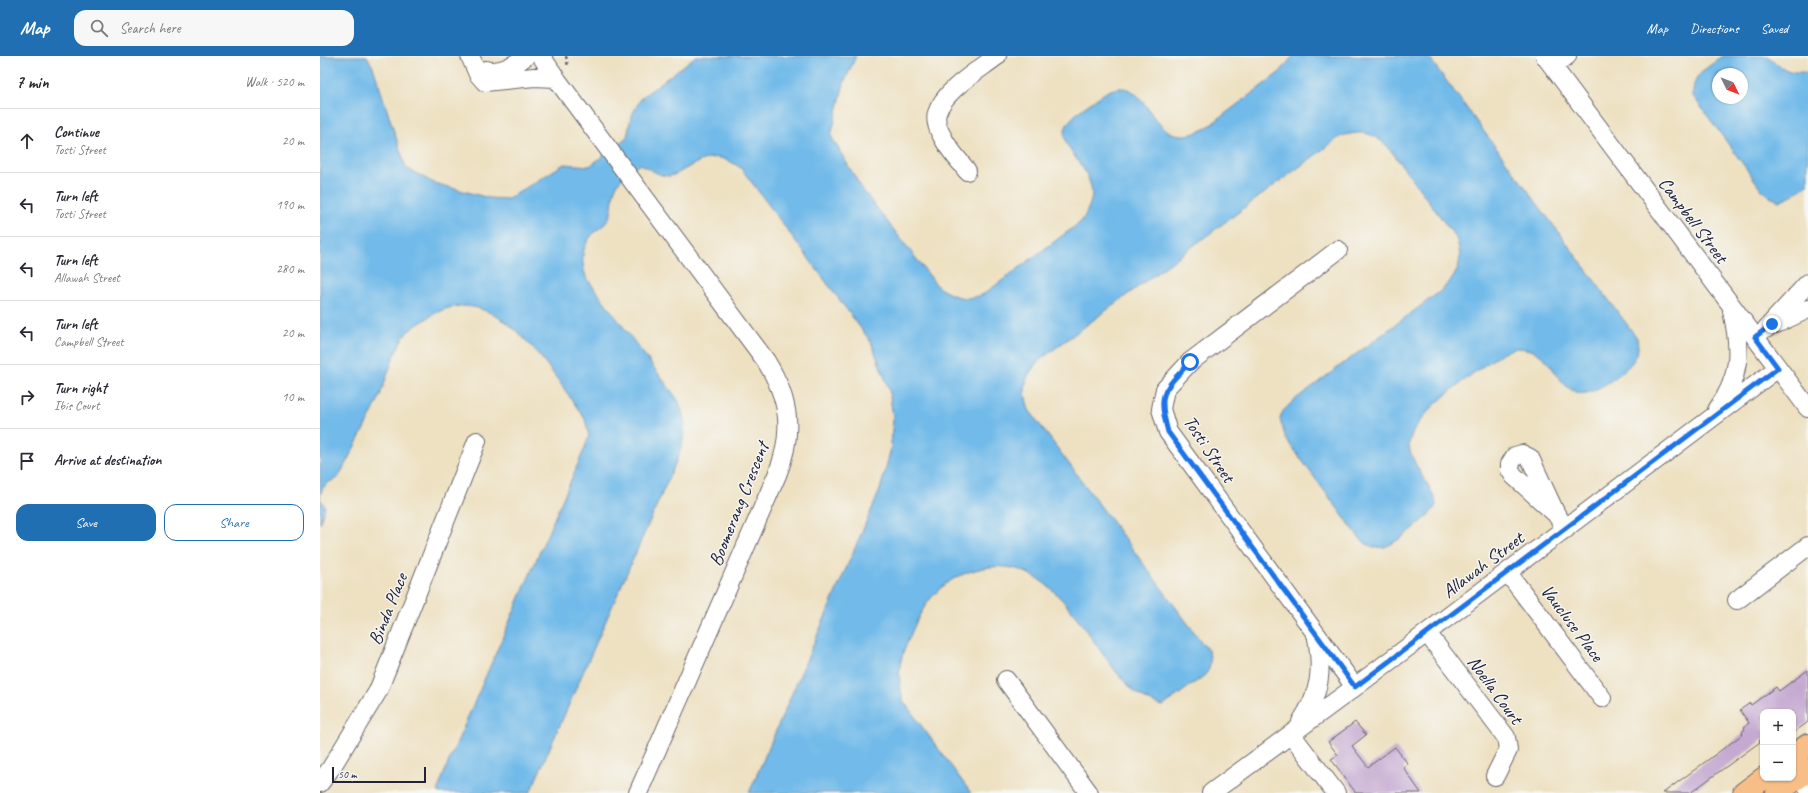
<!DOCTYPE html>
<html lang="en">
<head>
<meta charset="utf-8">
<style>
	body { margin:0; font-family:Caveat,sans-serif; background:#f7f7f7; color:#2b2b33 }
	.controls { position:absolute; right:12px; bottom:12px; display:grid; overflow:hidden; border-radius:8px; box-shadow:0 1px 3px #0004 }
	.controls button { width:36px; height:36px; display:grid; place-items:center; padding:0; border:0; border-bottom:1px solid #e1e1e2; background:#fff; color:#2b2b33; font:20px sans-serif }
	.compass { position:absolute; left:1392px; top:12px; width:36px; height:36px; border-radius:50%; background:#fff; box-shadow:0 1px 3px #0004; rotate:133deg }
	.scale { position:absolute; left:12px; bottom:10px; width:94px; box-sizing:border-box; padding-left:4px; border:2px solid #22223b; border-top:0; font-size:11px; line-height:14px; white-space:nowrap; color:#22223b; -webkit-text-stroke:3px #f6f6f2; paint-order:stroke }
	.stop { position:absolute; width:12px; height:12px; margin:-9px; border:3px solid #1a73e8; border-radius:50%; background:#fff }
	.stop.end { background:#1a73e8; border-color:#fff; box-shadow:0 1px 4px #0008 }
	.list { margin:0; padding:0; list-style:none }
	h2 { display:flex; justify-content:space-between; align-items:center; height:52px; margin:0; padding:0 16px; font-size:17px }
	h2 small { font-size:13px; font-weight:400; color:#7c7c81 }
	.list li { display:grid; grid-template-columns:26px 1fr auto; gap:12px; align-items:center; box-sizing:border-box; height:64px; padding:0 16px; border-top:1px solid #e1e1e2 }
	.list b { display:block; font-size:15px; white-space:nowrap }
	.list p { margin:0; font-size:13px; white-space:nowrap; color:#7c7c81 }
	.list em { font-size:13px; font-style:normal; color:#7c7c81 }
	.actions { display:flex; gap:8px; padding:12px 16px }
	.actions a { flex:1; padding:9px 0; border:1px solid #1f6fb2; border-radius:12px; text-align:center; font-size:14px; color:#1f6fb2 }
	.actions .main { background:#1f6fb2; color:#fff }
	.icon { flex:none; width:22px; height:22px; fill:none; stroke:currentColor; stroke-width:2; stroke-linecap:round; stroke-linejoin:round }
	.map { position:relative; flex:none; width:1488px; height:737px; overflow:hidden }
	header { display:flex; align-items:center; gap:24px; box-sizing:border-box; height:56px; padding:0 20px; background:#1f6fb2; color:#fff }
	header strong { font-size:19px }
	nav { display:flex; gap:22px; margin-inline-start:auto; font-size:14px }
	.search { width:280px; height:36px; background:#f7f7f7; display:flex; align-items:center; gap:10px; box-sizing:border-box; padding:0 14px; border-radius:12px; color:#7c7c81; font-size:15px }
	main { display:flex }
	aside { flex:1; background:#fff }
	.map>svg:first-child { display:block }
	.water { fill:#71bae9; stroke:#4a6e92; fill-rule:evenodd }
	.building { fill:#c5a9d1 }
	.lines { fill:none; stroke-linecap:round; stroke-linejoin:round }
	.minor-casing { stroke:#69656a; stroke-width:20 }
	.major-casing { stroke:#69656a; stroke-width:24 }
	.path { stroke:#69656a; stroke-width:2.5; stroke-dasharray:3 3; stroke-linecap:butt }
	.minor { stroke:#fff; stroke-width:18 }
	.major { stroke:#f7be87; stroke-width:22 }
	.route { stroke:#1a73e8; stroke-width:5 }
	.labels { text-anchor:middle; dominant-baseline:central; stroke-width:3; stroke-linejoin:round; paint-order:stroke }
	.street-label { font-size:19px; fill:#22223b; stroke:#f6f6f2 }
</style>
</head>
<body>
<header>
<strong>Map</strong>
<div class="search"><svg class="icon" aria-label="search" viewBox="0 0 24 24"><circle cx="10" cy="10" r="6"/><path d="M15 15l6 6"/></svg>Search here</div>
<nav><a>Map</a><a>Directions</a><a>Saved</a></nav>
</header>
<main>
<aside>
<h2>7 min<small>Walk · 520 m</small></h2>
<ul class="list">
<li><svg class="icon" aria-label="ahead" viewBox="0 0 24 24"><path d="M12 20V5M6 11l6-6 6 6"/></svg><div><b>Continue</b><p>Tosti Street</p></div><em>20 m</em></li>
<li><svg class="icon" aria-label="left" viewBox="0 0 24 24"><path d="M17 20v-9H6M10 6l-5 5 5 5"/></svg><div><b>Turn left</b><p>Tosti Street</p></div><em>190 m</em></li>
<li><svg class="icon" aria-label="left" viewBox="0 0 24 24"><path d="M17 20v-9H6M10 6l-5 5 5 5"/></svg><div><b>Turn left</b><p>Allawah Street</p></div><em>280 m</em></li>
<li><svg class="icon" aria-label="left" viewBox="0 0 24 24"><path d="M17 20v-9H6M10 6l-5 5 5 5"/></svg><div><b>Turn left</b><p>Campbell Street</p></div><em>20 m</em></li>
<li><svg class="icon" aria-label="right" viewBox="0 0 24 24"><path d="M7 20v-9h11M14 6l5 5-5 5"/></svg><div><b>Turn right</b><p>Ibis Court</p></div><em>10 m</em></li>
<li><svg class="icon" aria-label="arrive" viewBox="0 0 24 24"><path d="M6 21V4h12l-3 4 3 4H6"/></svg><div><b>Arrive at destination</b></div></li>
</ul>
<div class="actions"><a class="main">Save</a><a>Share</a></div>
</aside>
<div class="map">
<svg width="1488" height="737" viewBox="0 0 1488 737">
	<rect width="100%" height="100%" fill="#f6f6f2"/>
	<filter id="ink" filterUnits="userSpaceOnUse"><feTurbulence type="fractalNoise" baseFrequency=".025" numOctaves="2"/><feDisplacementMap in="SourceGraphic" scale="8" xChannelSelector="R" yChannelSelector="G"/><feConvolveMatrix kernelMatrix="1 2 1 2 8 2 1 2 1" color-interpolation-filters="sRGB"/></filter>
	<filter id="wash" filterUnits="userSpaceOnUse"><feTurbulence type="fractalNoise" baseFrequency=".012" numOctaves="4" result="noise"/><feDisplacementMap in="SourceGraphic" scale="16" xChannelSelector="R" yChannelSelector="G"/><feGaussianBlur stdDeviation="0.9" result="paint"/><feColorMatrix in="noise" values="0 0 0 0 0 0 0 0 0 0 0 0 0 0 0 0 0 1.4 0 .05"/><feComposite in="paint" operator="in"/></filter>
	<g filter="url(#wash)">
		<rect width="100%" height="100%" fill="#eee1c2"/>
		<path class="water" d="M 0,0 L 47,0 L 53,11 L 86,112 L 114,127 L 169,142 L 188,143 L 244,108 L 270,110 L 307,81 L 311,61 L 321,42 L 376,0 L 536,0 L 524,27 L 511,80 L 542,133 L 619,232 C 637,242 645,245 664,238 L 762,165 C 766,157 772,147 772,137 C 768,96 714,85 769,48 C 779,41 789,32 801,32 C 833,32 831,99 885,73 L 960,16 L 973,0 L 1108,0 L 1317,282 C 1318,290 1319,295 1315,302 C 1309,314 1271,342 1258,337 C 1231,327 1235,293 1197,292 C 1184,292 1139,328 1127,338 C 1113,350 1092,369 1089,388 C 1088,397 1101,418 1106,426 C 1109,432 1116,441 1116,448 C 1115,458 1073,490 1064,491 C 1052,493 1045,488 1038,480 L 966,383 L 960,363 L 963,355 L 973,345 L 1118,237 C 1137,221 1145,207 1136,182 L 1069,92 C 1052,76 1045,74 1021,80 L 721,303 C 704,320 702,331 709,354 L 889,596 C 891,606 891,612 885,619 L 843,650 C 818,644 803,625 788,605 C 753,558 719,491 649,516 C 622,525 605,545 594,571 C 581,601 574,614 584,646 L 651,737 L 429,737 L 560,434 L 570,396 L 573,362 L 569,333 L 551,286 L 421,112 C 397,96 389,100 365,113 C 360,116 354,120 348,120 C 339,120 328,112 320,108 C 305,119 294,125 293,144 C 292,150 292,157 289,162 C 287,167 281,171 276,175 C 262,188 260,203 266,221 L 358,344 C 367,367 366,378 358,401 L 210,737 L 119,737 L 118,733 L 128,707 L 264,394 L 269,380 L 265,363 C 234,320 177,218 111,260 C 102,266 88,273 83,282 C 71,302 66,326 57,347 C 45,372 31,397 18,422 C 8,426 1,430 0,442 Z
			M 1403,0 L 1448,0 C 1463,14 1468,17 1488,16 L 1488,129 L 1472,139 L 1459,145 L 1450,141 L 1442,134 L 1373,40 C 1372,18 1387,12 1403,0 ZM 1398,18 L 1422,18 L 1422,42 L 1398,42 Z
			M 0,443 L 5,450 L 0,468 L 0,442 Z"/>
		<g id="blocks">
			<path class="building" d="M 1488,614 L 1488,666 L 1473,677 L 1473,656 L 1443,656 L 1443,682 L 1439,685 L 1440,686 L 1370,737 L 1343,737 L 1423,678 L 1422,676 L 1425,673 L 1424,671 L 1429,667 L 1420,654 L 1430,647 L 1431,649 L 1456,631 L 1459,635 Z
				M 1035,666 L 1046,679 L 1032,690 L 1048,711 L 1075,691 L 1088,708 L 1083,711 L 1101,737 L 1036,737 L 1011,703 L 1018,699 L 1008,686 Z"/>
		</g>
	</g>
	<g filter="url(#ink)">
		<use href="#blocks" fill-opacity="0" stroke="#69656a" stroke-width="1"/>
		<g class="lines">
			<g class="minor-casing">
				<path id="minor" d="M 150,0 L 158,18 L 165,26 L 214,21 L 236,22
					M 221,0 L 238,25 L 446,305 C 470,344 474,376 457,419 L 318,737
					M 1225,0 L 1488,352
					M 1233,10 L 1247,0
					M 166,14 C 181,18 195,9 206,0
					M 647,115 C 639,104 628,93 622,80 C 618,73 615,64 617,57 C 624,34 659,14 677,0
					M 1018,194 L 870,306 L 845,333 L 841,353 L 848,376 L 1035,631
					M 1456,268 L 1488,253
					M 1446,273 L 1488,227
					M 1397,354 C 1421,321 1421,294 1412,255
					M 1236,458 L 1194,420 L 1190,414 L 1190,408 L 1195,400 L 1202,398 L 1210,402 L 1236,458 L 1246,473
					M 1188,517 L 1282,642
					M 1417,544 L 1488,490
					M 1107,577 L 1186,681 L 1188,694 L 1175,720
					M 686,624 L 769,737
					M 981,666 C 1000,637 1003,616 997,582
					M 971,678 L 1016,737
					M 1479,721 L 1488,732
					M 0,727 L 11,712 L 58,635 L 157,385
					M 891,737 L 1035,631 L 1458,312"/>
			</g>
			<g class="major-casing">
				<path id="major" d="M 1473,700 L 1488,689
					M 1424,737 L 1444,722
					M 1457,737 L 1488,714"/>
			</g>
			<path class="path" d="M 246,0 L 248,11"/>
			<use href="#minor" class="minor"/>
			<use href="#major" class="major"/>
		</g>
	</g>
	<g class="lines" filter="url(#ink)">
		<path class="route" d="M 870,306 C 843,335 837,336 848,376 L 1035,631 L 1458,312 L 1435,281 L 1452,268"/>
	</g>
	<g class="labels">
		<g class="street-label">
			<text transform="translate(1373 164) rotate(53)">Campbell Street</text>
			<text transform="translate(889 393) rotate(56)">Tosti Street</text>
			<text transform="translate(419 448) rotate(-68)">Boomerang Crescent</text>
			<text transform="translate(1163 509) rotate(-37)">Allawah Street</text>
			<text transform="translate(68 553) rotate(-68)">Binda Place</text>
			<text transform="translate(1252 567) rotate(53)">Vaucluse Place</text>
			<text transform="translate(1175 634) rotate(54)">Noella Court</text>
		</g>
	</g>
</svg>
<div class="controls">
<button>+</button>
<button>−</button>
</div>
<svg class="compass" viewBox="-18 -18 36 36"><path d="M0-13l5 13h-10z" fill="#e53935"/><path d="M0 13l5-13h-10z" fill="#7c7c81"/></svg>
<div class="scale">50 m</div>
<div class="stop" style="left:870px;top:306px"></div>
<div class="stop end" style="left:1452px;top:268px"></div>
</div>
</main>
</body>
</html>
